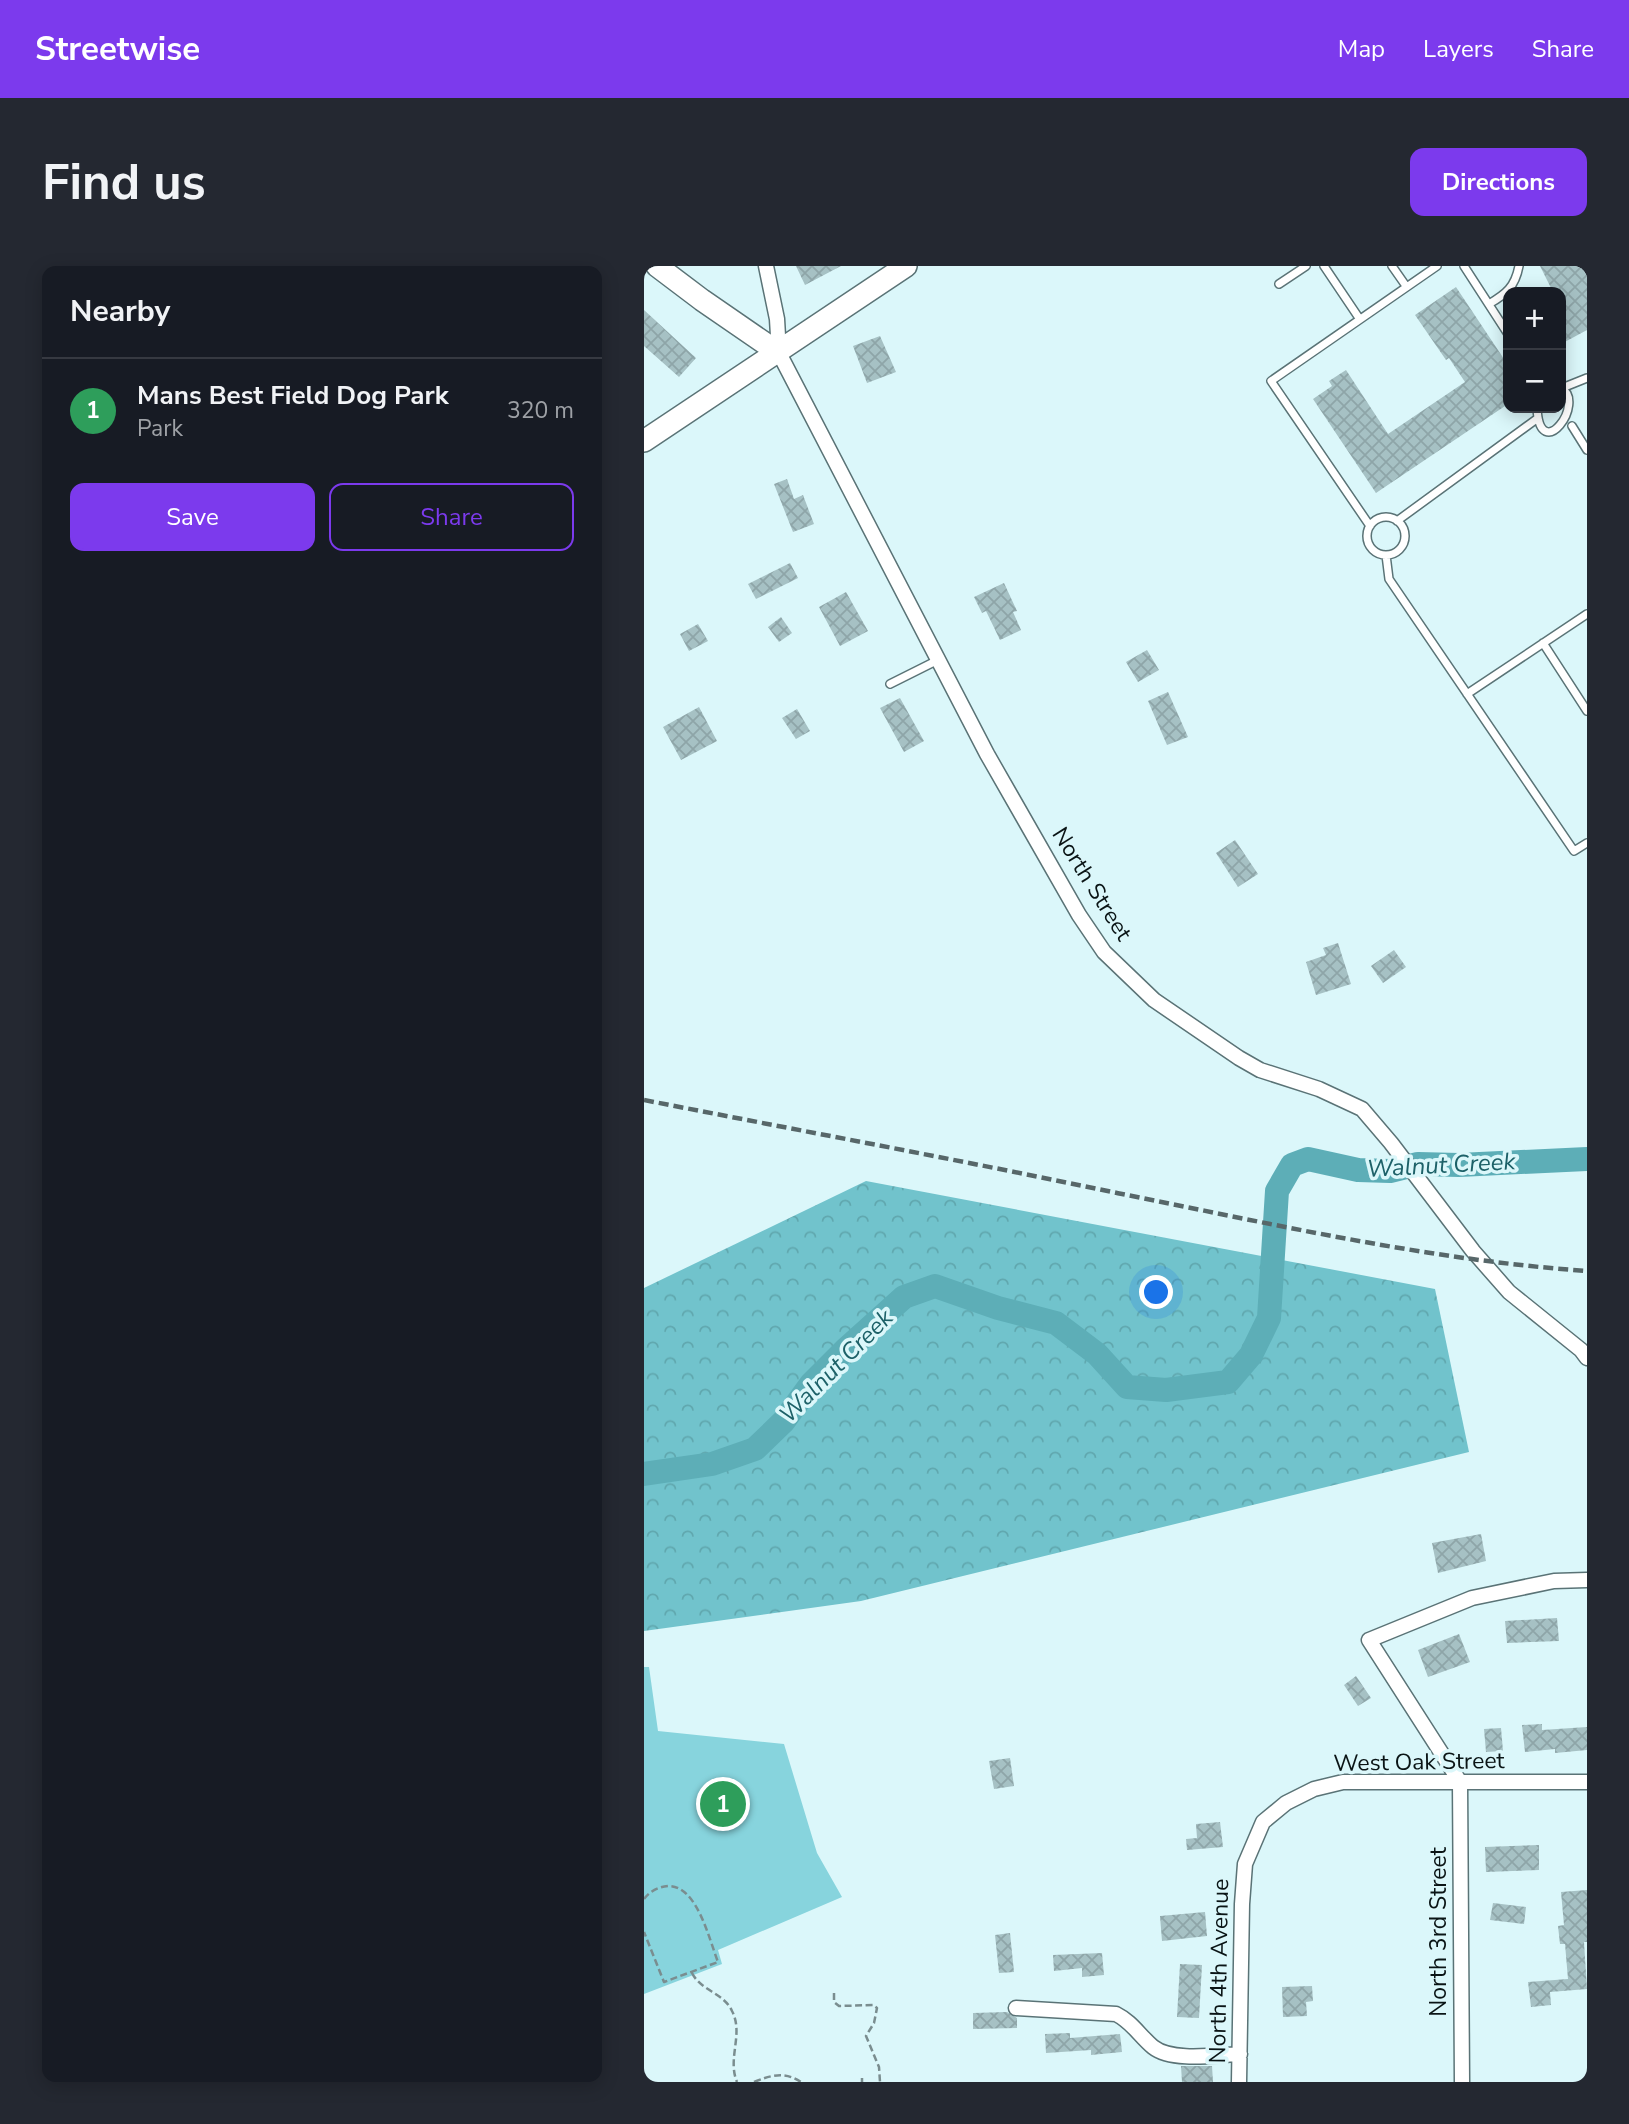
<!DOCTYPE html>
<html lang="en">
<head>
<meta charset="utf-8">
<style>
	body { margin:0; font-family:"Nunito Sans",sans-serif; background:#242831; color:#f1f3f6 }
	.controls { position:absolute; right:21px; top:21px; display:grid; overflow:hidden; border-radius:14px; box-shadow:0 4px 18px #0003 }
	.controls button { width:63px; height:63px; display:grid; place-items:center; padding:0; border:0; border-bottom:2px solid #363941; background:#171b24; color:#f1f3f6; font:35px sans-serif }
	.you { position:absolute; left:513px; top:1027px; width:24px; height:24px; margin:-18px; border:5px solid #fff; border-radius:50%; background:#1a73e8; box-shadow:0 0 0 10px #1a73e833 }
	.badge { display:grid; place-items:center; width:46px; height:46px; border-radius:50%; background:#7c3aed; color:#fff; font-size:23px; font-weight:700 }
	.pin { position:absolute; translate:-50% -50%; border:4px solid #fff; box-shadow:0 2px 7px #0006 }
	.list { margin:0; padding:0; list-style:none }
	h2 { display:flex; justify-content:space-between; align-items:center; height:91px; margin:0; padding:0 28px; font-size:30px }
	h2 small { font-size:23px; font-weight:400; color:#9ea1a6 }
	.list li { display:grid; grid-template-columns:46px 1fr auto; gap:21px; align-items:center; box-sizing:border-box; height:105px; padding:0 28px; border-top:2px solid #363941 }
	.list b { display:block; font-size:26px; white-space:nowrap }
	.list p { margin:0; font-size:23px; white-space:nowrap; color:#9ea1a6 }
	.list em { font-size:23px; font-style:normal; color:#9ea1a6 }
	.actions { display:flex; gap:14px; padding:21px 28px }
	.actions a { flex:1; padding:16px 0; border:2px solid #7c3aed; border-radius:14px; text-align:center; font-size:24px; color:#7c3aed }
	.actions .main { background:#7c3aed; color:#fff }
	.map { position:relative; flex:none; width:943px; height:1816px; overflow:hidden; border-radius:14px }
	header { display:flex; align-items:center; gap:42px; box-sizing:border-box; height:98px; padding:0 35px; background:#7c3aed; color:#fff }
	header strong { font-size:33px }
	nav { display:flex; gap:38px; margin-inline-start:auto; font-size:24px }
	.intro { display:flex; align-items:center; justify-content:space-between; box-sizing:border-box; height:168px; padding:0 42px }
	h1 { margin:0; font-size:49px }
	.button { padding:18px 32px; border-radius:14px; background:#7c3aed; color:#fff; font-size:24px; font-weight:700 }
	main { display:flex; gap:42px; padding:0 42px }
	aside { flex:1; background:#171b24; border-radius:14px; box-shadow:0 4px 18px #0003 }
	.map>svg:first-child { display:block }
	.forest { fill:url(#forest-crowns) }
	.park { fill:#87d4dd }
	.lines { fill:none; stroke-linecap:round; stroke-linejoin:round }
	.river { stroke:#5daeb7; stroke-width:24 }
	.building { fill:url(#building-cross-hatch) }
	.lane-casing { stroke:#5a7376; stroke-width:10 }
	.street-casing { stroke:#5a7376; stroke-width:17 }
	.secondary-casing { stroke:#5a7376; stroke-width:24 }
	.path { stroke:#7a8d8f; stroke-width:2.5; stroke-dasharray:7 3.5; stroke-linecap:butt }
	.lane { stroke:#fff; stroke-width:7 }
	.street { stroke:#fff; stroke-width:14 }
	.secondary { stroke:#fff; stroke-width:21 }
	.rail { stroke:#576769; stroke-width:4.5; stroke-dasharray:10 5; stroke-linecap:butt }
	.labels { text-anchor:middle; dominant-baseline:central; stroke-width:7; stroke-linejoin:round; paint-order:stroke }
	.street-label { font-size:23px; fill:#0a1415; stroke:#dbf7fa }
	.water-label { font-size:24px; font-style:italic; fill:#1d6168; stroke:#dbf7fa }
</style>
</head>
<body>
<header>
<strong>Streetwise</strong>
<nav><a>Map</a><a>Layers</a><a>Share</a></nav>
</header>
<div class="intro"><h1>Find us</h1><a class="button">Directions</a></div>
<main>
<aside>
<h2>Nearby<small></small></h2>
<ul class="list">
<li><span class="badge" style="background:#2e9e5b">1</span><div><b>Mans Best Field Dog Park</b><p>Park</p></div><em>320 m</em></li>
</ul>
<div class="actions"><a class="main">Save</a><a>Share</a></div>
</aside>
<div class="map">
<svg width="943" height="1816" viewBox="0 0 943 1816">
	<defs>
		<pattern id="forest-crowns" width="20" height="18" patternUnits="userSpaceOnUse" patternTransform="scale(1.75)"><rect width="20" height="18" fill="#71c3cc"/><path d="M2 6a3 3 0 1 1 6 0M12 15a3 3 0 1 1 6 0" fill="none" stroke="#60a7ae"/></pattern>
		<pattern id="building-cross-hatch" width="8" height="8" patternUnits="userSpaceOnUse" patternTransform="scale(1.75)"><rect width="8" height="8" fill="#a6c1c4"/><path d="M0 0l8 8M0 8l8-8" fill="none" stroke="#8ea5a8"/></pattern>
	</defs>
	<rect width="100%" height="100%" fill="#dbf7fa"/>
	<path class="forest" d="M 222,915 L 791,1023 L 825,1186 L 217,1335 L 0,1365 L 0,1022 Z"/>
	<path class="park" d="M 0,1401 L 5,1401 L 14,1465 L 140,1478 L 173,1587 L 198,1631 L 74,1684 L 78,1698 L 0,1728 Z"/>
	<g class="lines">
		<path class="river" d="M 0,1208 L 68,1198 L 111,1183 L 140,1155 L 167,1118 L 201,1084 L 260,1031 L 291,1020 L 354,1042 L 412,1057 L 453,1088 L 483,1121 L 522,1124 L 584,1116 L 607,1089 L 625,1052 L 633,925 L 648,899 L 664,893 L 714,904 L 746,905 L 774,898 L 815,899 L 943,893"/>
	</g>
	<path class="building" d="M 152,0 L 197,0 L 161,19 Z
		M 896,0 L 943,0 L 943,64 L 917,78 L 917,26 L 909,26 Z
		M 812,21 L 864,99 L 864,138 L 732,227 L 669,133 L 688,120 L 685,115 L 702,104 L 744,168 L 821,116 L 805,92 L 802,94 L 771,49 Z
		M 0,44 L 52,92 L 35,111 L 0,80 Z
		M 236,70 L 252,106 L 223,117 L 209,80 Z
		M 143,213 L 150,233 L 159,229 L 170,258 L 149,266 L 130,218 Z
		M 146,297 L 154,312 L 112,333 L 104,318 Z
		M 360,317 L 373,345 L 369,346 L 377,364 L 356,374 L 342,345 L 338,347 L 330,331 Z
		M 202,326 L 224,365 L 196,380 L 175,341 Z
		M 137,351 L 148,367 L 135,376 L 124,361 Z
		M 54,358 L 64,375 L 45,385 L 36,368 Z
		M 503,384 L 515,404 L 494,416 L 482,396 Z
		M 524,426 L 544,471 L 523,479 L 504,435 Z
		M 256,432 L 280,475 L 260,486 L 236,442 Z
		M 55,441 L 73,475 L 37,494 L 19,461 Z
		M 153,443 L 166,465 L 152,473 L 138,452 Z
		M 591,574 L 614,608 L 594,621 L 572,587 Z
		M 694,677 L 707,718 L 672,729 L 662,696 L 682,689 L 679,682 Z
		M 750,684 L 762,701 L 739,717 L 727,700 Z
		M 837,1268 L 842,1295 L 794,1307 L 788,1277 Z
		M 913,1352 L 915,1375 L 863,1377 L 861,1355 Z
		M 815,1368 L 826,1396 L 784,1411 L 774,1384 Z
		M 712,1410 L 727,1432 L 714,1440 L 700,1419 Z
		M 898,1458 L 898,1464 L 943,1461 L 943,1484 L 911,1487 L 911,1483 L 881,1486 L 878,1459 Z
		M 857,1462 L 859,1485 L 842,1486 L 840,1463 Z
		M 366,1492 L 370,1520 L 350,1523 L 345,1495 Z
		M 576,1556 L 579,1581 L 543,1584 L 542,1573 L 553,1572 L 552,1558 Z
		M 895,1579 L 895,1604 L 842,1606 L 841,1581 Z
		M 943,1624 L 943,1676 L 940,1676 L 943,1723 L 906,1726 L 907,1739 L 887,1741 L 884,1716 L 924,1713 L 921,1678 L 916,1678 L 914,1660 L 920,1659 L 917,1626 Z
		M 849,1637 L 882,1641 L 880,1658 L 846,1654 Z
		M 561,1646 L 563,1670 L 518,1675 L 516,1650 Z
		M 366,1667 L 370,1706 L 355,1707 L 351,1669 Z
		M 458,1687 L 460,1709 L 438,1711 L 438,1702 L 410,1705 L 409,1689 Z
		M 536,1698 L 558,1699 L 555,1752 L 533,1751 Z
		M 668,1720 L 669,1735 L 662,1736 L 663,1750 L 639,1751 L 638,1721 Z
		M 363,1746 L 373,1752 L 373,1762 L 329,1763 L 329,1747 Z
		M 426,1767 L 426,1772 L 476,1768 L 478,1786 L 447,1789 L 447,1784 L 402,1787 L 401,1768 Z
		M 537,1800 L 568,1800 L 569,1816 L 538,1816 Z"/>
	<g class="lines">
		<g class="lane-casing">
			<path id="lane" d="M 680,0 L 715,52
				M 748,0 L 762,20
				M 820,0 L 864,68
				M 635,18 L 662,0
				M 845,38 C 862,28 871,21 875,0
				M 918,122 L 943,112
				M 893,142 C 896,200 943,136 917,122
				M 928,160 L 943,184
				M723 270a19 19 0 1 1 38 0a19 19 0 1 1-38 0Z
				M 753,255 L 894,152
				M 726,260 L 627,115 L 793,0
				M 742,289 L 745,313 L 930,585 L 943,577
				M 899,377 L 943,445
				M 246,418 L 294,394
				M 823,428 L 943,348"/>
		</g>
		<g class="street-casing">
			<path id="street" d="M 122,0 L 133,53 L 135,87 L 343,488 L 435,649 L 460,686 L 510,734 L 595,792 L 616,804 L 675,823 L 718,843 L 747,877 L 829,985 L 865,1026 L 937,1084 L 943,1092
				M 372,1742 L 472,1748 C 488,1756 495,1769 509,1781 C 528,1796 572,1789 596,1788
				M 595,1816 L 598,1638 L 601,1598 L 619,1556 L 642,1537 L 670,1523 L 699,1516 L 943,1516
				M 818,1816 L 816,1516 L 725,1374 L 828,1332 L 910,1315 L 943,1314"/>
		</g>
		<g class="secondary-casing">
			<path id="secondary" d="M 13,0 L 58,34 L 135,87
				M 0,175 L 262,0"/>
		</g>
		<path class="path" d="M 0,1633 C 6,1625 14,1621 24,1620 C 53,1619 65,1673 74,1696 L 20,1716 L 0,1666
			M 48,1707 C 57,1725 80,1727 88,1745 C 100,1768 83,1792 93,1816
			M 190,1727 L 190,1736 L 195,1740 L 229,1739 L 233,1742 L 230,1757 L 222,1770 L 235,1801 L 236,1816
			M 218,1812 L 218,1816
			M 110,1816 C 128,1809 140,1805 157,1816"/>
		<use href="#lane" class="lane"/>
		<use href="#street" class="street"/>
		<use href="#secondary" class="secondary"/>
		<path class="rail" d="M 0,834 C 158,865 316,894 473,927 C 629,958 784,994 943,1005"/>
	</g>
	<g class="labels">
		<g class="street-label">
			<text transform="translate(448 618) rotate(58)">North Street</text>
			<text transform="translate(775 1496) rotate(-1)">West Oak Street</text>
			<text transform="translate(794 1666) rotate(-90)">North 3rd Street</text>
			<text transform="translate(575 1705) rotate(-89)">North 4th Avenue</text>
		</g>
		<g class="water-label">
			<text transform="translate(797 899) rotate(-3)">Walnut Creek</text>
			<text transform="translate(192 1100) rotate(-45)">Walnut Creek</text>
		</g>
	</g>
</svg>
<div class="controls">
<button>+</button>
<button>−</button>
</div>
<div class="you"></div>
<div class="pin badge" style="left:79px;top:1538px;background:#2e9e5b">1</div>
</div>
</main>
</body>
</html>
